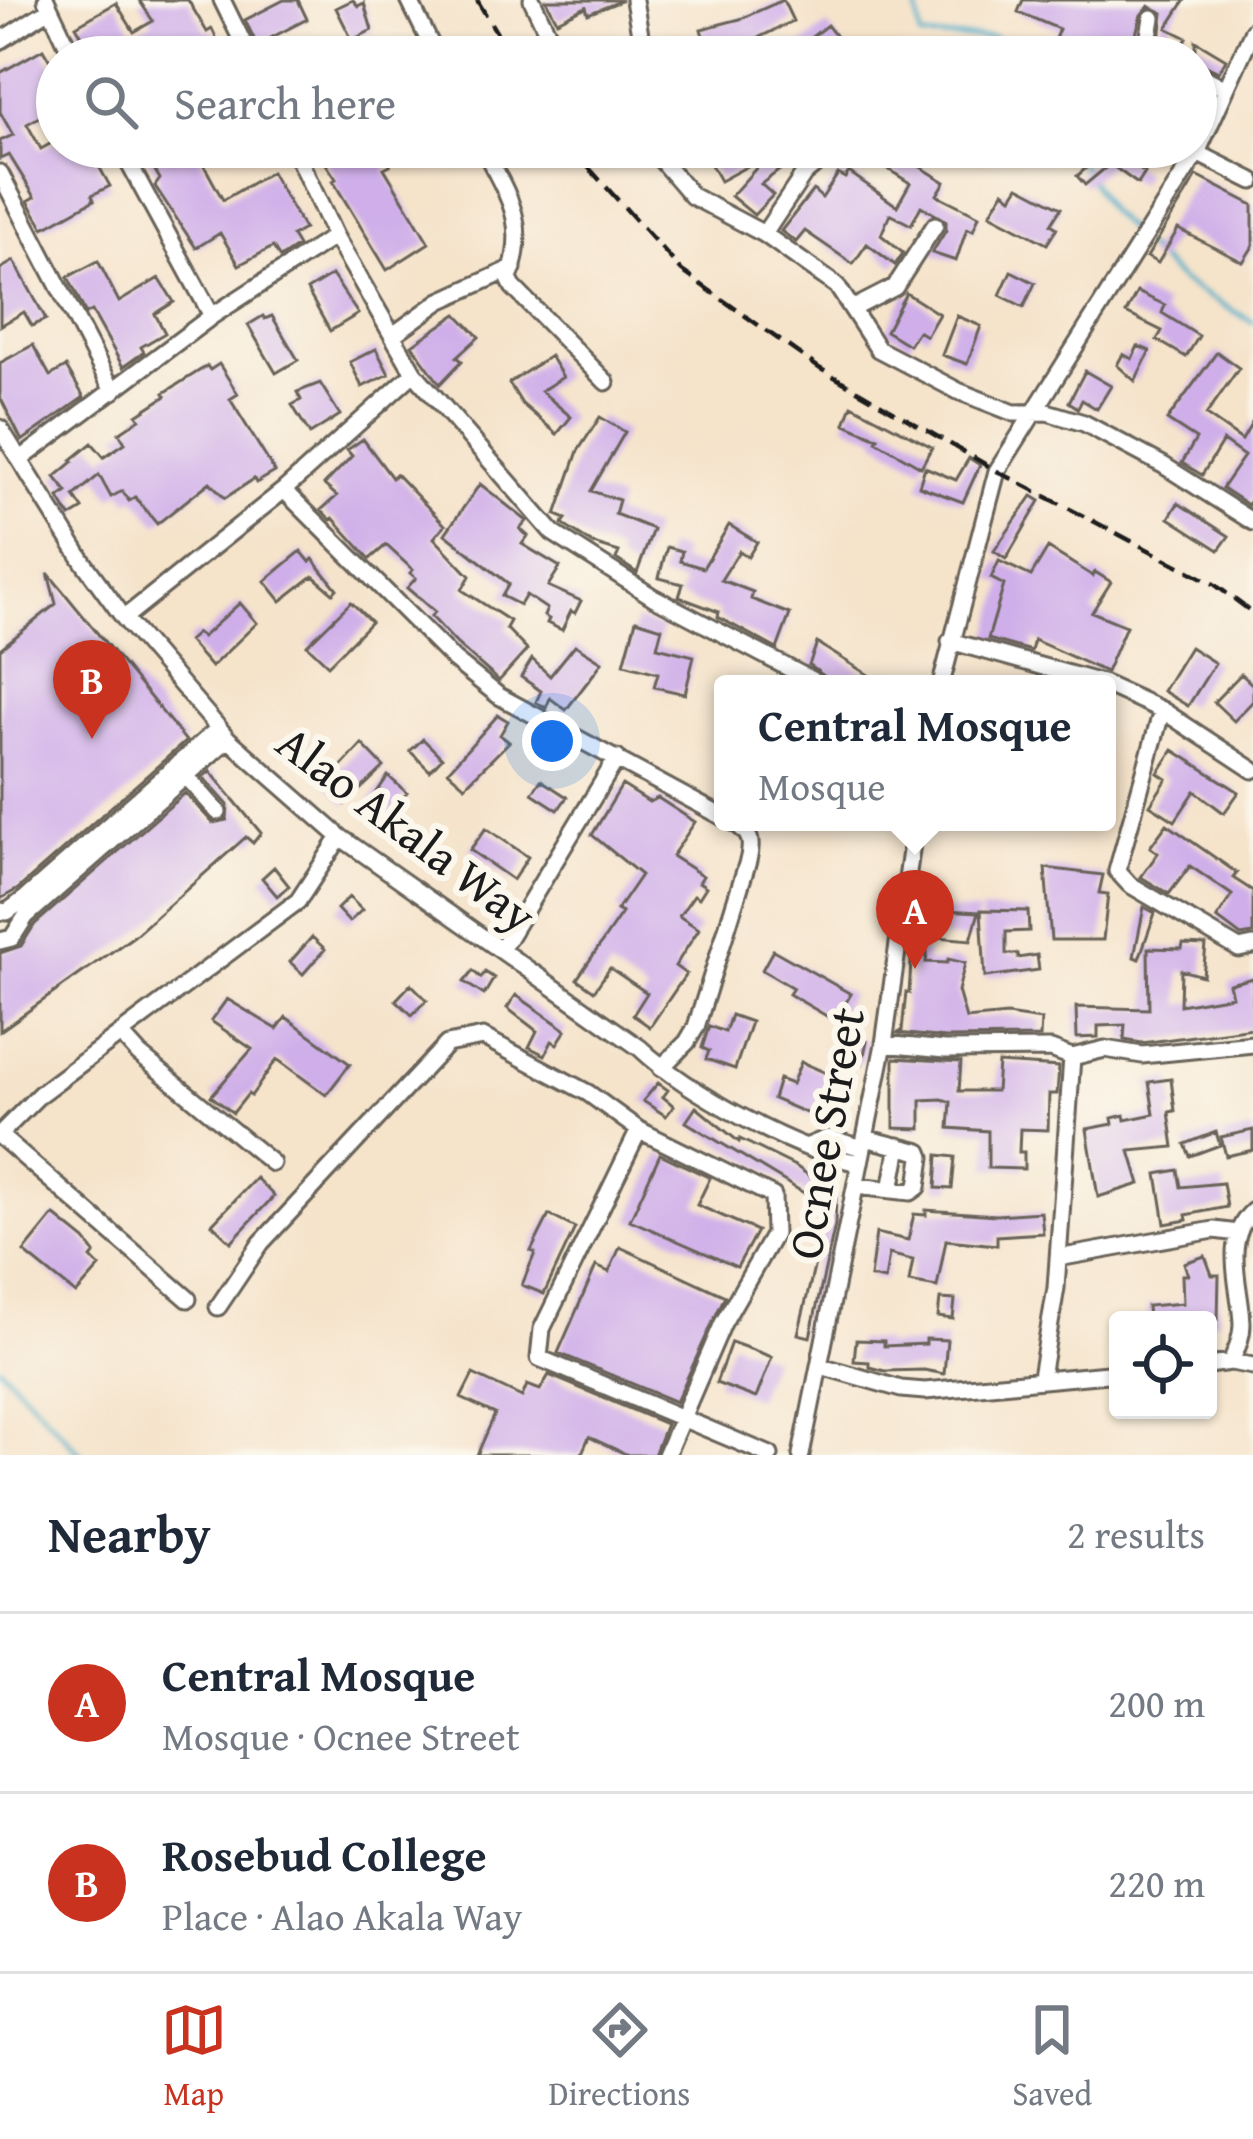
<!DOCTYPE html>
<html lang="en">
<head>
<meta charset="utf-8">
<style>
	body { margin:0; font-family:"Gentium Book Plus",serif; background:#f6f6f7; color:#1f2937 }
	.controls { position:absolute; right:36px; bottom:36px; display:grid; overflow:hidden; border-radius:12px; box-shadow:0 3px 9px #0004 }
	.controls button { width:108px; height:108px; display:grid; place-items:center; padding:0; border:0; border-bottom:3px solid #e0e1e3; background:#fff; color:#1f2937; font:60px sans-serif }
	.you { position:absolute; left:552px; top:741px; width:42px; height:42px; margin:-30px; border:9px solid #fff; border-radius:50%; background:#1a73e8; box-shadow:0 0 0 18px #1a73e833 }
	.badge { display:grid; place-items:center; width:78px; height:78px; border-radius:50%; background:#c8321e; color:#fff; font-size:39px; font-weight:700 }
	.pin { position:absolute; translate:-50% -99px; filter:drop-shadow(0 3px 6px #0008) }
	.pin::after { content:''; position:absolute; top:63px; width:42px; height:36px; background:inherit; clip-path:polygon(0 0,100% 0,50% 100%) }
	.popup { position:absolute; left:714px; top:675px; width:402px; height:156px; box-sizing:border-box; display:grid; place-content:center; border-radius:12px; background:#fff; filter:drop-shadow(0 3px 9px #0005); font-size:39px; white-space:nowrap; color:#747a83 }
	.popup b { font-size:45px; color:#1f2937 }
	.popup::after { content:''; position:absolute; left:50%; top:100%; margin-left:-24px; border:24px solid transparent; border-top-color:#fff }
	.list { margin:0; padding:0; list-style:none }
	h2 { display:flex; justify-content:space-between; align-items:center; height:156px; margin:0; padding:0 48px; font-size:51px }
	h2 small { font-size:39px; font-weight:400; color:#747a83 }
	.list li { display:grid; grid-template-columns:78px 1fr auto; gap:36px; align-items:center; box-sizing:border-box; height:180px; padding:0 48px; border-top:3px solid #e0e1e3 }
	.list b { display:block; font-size:45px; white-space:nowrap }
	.list p { margin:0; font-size:39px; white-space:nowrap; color:#747a83 }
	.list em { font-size:39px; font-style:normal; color:#747a83 }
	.icon { flex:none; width:66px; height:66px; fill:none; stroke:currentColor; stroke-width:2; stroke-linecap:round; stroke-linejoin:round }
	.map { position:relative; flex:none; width:1253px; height:1455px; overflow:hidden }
	.search { position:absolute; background:#fff; box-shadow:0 3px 9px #0004; left:36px; right:36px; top:36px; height:132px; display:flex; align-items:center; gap:30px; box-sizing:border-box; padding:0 42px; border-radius:66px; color:#747a83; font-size:45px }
	.sheet { height:516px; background:#fff }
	nav { display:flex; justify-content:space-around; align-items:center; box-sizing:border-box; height:168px; border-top:3px solid #e0e1e3; background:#fff; font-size:33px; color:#747a83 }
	nav a { display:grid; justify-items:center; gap:6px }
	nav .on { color:#c8321e }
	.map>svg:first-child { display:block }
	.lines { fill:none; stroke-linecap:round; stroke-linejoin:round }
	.stream { stroke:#4baeca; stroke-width:4.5 }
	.building { fill:#cfaee9 }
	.minor-casing { stroke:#686259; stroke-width:21 }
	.minor { stroke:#fff; stroke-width:15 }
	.rail { stroke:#1c1c1c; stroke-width:4.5; stroke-dasharray:18 9; stroke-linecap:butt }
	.labels { text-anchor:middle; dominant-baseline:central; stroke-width:12; stroke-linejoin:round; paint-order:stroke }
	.street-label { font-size:48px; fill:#1c1c1c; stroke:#fbf7ec }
</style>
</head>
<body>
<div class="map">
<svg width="1253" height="1455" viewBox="0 0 1253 1455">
	<rect width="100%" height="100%" fill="#fbf7ec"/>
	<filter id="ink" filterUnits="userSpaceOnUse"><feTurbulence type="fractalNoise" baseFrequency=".00833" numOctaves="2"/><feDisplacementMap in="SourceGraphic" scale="24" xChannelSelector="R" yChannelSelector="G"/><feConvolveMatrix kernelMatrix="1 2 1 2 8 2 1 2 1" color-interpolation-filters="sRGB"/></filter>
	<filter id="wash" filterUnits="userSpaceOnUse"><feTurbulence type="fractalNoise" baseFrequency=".004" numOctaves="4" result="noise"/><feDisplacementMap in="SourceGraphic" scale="48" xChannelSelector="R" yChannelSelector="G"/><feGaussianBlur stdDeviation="2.7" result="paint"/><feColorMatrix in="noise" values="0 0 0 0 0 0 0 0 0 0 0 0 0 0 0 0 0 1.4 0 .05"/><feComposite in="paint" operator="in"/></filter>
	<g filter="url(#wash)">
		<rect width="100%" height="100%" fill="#f5e3ca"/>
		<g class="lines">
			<path class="stream" d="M 916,0 L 921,38 L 994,37 L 1011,57
				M 1071,147 L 1107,209 L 1137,239
				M 1145,247 L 1181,281 L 1253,322
				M 0,1367 L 82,1455"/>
		</g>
		<g id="blocks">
			<path class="building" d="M 139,0 L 188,0 L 207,32 L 212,29 L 217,40 L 212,43 L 217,52 L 208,57 L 95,57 L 76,26 L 116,3 L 134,32 L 153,21 Z
				M 284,0 L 298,0 L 307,19 L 257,45 L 245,20 Z
				M 353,0 L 358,6 L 364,3 L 372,30 L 352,40 L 336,8 Z
				M 546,0 L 621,0 L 621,1 L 588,14 L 586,7 L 557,21 Z
				M 783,0 L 793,21 L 737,48 L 740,57 L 709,57 L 701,29 L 740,19 Z
				M 1023,0 L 1185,0 L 1167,28 L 1187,38 L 1177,57 L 1175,50 L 1160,41 L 1163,13 L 1149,6 L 1141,15 L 1130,57 L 1047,57 L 1059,29 L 1018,12 Z
				M 827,25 L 852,57 L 785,57 L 779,50 L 788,43 L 795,50 Z
				M 674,41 L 676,57 L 656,57 L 654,44 Z
				M 1196,41 L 1226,59 L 1219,72 L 1196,61 Z
				M 43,49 L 57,73 L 57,107 L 27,124 L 41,149 L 57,140 L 57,147 L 77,147 L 81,154 L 103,147 L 107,159 L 97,163 L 110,186 L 92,195 L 94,200 L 44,228 L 28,201 L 35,197 L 9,155 L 0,159 L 0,141 L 13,135 L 0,112 L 0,73 Z
				M 155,147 L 221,147 L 200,158 L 223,200 L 271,172 L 304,229 L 292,236 L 298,246 L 280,258 L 273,247 L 239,265 L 220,233 L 196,248 L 155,186 L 160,179 L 145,154 Z
				M 336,147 L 381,147 L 390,165 L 384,168 L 429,243 L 387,270 L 333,181 L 336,179 L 326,164 L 340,155 Z
				M 701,147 L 790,147 L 797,157 L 761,184 L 773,195 L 754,215 L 731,196 L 768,155 L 720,181 Z
				M 853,147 L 922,147 L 914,163 L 945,182 L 937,195 L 979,216 L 973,231 L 967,228 L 956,261 L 932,253 L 946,230 L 946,221 L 921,206 L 911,225 L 890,214 L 881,235 L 903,253 L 895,265 L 867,244 L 853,264 L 805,231 L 796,242 L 781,231 L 813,190 L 822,198 L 838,174 L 845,178 L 849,172 L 897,206 L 910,183 Z
				M 1095,147 L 1122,147 L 1117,154 L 1145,173 L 1138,184 L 1110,164 L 1085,185 L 1077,176 L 1093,162 L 1087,158 Z
				M 1197,176 L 1253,205 L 1253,246 L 1243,262 L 1178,229 L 1158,263 L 1147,257 Z
				M 1019,186 L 1061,208 L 1051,224 L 1057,228 L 1047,244 L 990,214 L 1004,191 L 1012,197 Z
				M 14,261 L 46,319 L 32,326 L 24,312 L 0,326 L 0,269 Z
				M 98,261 L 119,302 L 159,278 L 174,302 L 155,314 L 165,333 L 141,347 L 144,352 L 123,367 L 92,311 L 86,314 L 68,277 Z
				M 1011,271 L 1035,283 L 1024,307 L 1000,295 Z
				M 332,275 L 358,314 L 330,331 L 307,290 Z
				M 1137,292 L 1165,305 L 1162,313 L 1199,336 L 1186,357 L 1157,340 L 1162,331 L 1126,313 Z
				M 906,293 L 939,314 L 926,336 L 918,331 L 909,345 L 886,331 Z
				M 457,314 L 479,337 L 457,357 L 462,361 L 440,384 L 412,345 Z
				M 263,316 L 265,319 L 272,316 L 298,360 L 276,373 L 248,325 Z
				M 957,316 L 981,326 L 967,364 L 942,355 Z
				M 33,345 L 50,376 L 66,367 L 84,397 L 22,441 L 0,397 L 0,363 Z
				M 1138,346 L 1150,351 L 1135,381 L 1117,365 L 1123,354 L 1132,359 Z
				M 376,349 L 389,374 L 362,387 L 350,362 Z
				M 1217,352 L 1239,368 L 1206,415 L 1242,440 L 1253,421 L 1253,497 L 1248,505 L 1222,488 L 1244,456 L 1223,441 L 1202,475 L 1182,463 L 1196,439 L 1167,420 Z
				M 550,356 L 563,377 L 541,391 L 571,417 L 557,434 L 522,404 L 509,383 Z
				M 219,364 L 238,394 L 230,399 L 275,472 L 256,483 L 254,479 L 225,498 L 210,482 L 157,524 L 135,497 L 129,501 L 122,491 L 111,497 L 99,475 L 74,496 L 83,509 L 70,517 L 59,498 L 67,492 L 55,477 L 73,462 L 71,460 L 92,443 L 104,457 L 125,443 L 119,433 L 140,419 L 137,415 L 166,396 L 164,393 L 207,366 L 210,370 Z
				M 1085,371 L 1111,386 L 1097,409 L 1082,400 L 1078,408 L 1069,402 Z
				M 320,383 L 340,415 L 310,434 L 292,405 L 301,400 L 297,392 Z
				M 852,405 L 932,447 L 921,467 L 876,441 L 878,438 L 845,424 Z
				M 600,417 L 625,432 L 591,491 L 619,500 L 615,514 L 653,529 L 637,573 L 616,559 L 619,552 L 593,544 L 562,524 L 566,519 L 556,515 L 578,451 Z
				M 363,439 L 392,478 L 396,474 L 445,525 L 434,538 L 470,576 L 462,590 L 510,621 L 506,628 L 527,650 L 499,681 L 457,644 L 431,616 L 435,612 L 407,588 L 416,578 L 410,573 L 413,570 L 386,545 L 370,559 L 333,518 L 331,520 L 321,510 L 337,496 L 324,485 L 352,456 L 347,450 Z
				M 969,458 L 980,465 L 963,502 L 919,486 L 925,467 L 956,480 Z
				M 480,484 L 527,521 L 520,529 L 528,536 L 522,544 L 560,567 L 548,586 L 581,601 L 575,613 L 571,611 L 562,630 L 547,623 L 549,619 L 544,616 L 547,609 L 526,595 L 520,605 L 502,596 L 509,584 L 445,534 Z
				M 1032,496 L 1040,501 L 1006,559 L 994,551 Z
				M 1178,503 L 1229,536 L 1219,550 L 1169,518 Z
				M 729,525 L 757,542 L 748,557 L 739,551 L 721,580 L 753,592 L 751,599 L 790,614 L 777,649 L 718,617 L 719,612 L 679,597 L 683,584 L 659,578 L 667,547 L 682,551 L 680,561 L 703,568 Z
				M 1048,548 L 1093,576 L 1095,572 L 1111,582 L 1092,612 L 1126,626 L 1106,672 L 1034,640 L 1031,651 L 988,639 L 1004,585 L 991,578 L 999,561 L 1031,576 Z
				M 301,551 L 310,562 L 313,559 L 337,589 L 333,593 L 313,576 L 281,601 L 265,581 Z
				M 48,573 L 186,741 L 18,889 L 0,899 L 0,649 L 56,604 Z
				M 351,602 L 371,622 L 328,665 L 307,645 Z
				M 240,603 L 257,623 L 211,667 L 188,641 L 197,633 L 202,637 Z
				M 636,620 L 662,628 L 657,647 L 694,656 L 685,694 L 654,687 L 658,673 L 624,664 Z
				M 817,643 L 883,684 L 836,684 L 830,681 L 809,665 Z
				M 575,645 L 602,662 L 595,672 L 566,710 L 550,698 L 546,708 L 536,702 L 541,691 L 521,677 L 532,659 L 550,676 Z
				M 1190,647 L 1215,663 L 1188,706 L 1163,691 Z
				M 1241,674 L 1253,685 L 1253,701 L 1234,721 L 1214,702 Z
				M 498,715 L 508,721 L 500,735 L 509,742 L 465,786 L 448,771 Z
				M 423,739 L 442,758 L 430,771 L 410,751 Z
				M 362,744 L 384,767 L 345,804 L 326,783 Z
				M 1173,750 L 1239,792 L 1224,813 L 1195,791 L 1175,821 L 1150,805 L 1167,779 L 1158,773 Z
				M 210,771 L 261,833 L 253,843 L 246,837 L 134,936 L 0,1031 L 0,953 L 21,946 L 35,924 L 185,793 L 213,823 L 227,820 L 228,805 L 203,777 Z
				M 388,776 L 407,793 L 382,822 L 366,808 Z
				M 541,780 L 567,797 L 558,810 L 532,793 Z
				M 622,785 L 649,802 L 658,798 L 695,822 L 672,856 L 703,876 L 699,882 L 706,887 L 699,898 L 694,895 L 679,916 L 699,929 L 675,966 L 686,974 L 650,1027 L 633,1015 L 647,993 L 610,968 L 594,991 L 577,979 L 622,913 L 617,910 L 641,875 L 592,835 Z
				M 1167,824 L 1237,873 L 1233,878 L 1253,891 L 1253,934 L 1241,936 L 1217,918 L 1232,895 L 1190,866 L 1169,894 L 1141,877 L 1158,853 L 1150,847 Z
				M 486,828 L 528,857 L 513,880 L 470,850 Z
				M 274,867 L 289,886 L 277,896 L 262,878 Z
				M 1045,868 L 1103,875 L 1099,893 L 1108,894 L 1103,940 L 1051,940 Z
				M 349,897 L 362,910 L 349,922 L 337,909 Z
				M 1144,907 L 1155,913 L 1139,959 L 1134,957 Z
				M 927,909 L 979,912 L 971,940 L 925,936 Z
				M 981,910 L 1028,911 L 1029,931 L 1006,932 L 1006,954 L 1018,954 L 1018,958 L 1037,955 L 1039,970 L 985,977 Z
				M 312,937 L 325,949 L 303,974 L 290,962 Z
				M 1183,944 L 1206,945 L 1203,976 L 1181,970 L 1180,1005 L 1232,996 L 1229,984 L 1253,978 L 1253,1028 L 1142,1043 L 1124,1040 L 1125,1025 L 1098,1026 L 1098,1037 L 1077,1038 L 1076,1007 L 1149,1009 L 1148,948 L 1182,949 Z
				M 912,949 L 927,953 L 926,962 L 947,963 L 948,959 L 965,963 L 958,991 L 966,1019 L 1007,1015 L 1041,1020 L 1040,1037 L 946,1038 L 898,1033 L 902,1031 L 906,992 L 909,993 Z
				M 773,950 L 851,994 L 835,1021 L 789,994 L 793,988 L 762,970 Z
				M 473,971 L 481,978 L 485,972 L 494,978 L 484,995 L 464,982 Z
				M 411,984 L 427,1000 L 412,1015 L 396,1000 Z
				M 516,995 L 566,1030 L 557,1044 L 552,1041 L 545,1055 L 529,1047 L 537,1031 L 507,1008 Z
				M 227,999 L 277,1029 L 286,1017 L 350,1064 L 326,1095 L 277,1059 L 251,1096 L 248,1094 L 233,1113 L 211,1096 L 252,1049 L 211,1021 Z
				M 731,1015 L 751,1022 L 735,1069 L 706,1059 L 709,1051 L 702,1048 L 709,1026 L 725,1032 Z
				M 855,1038 L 867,1041 L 862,1064 L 849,1061 Z
				M 894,1058 L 961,1062 L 959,1091 L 996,1091 L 998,1063 L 1059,1067 L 1057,1094 L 1049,1094 L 1048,1130 L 1020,1129 L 1019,1152 L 1024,1152 L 1024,1169 L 988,1168 L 988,1131 L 949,1128 L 951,1102 L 942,1099 L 921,1100 L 921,1129 L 894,1128 Z
				M 801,1062 L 838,1078 L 820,1119 L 773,1099 L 779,1079 L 792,1084 Z
				M 1171,1079 L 1175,1111 L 1169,1112 L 1174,1147 L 1130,1151 L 1140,1184 L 1098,1197 L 1087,1129 L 1113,1124 L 1112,1118 L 1124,1115 L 1125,1120 L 1154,1114 L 1149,1082 Z
				M 658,1083 L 668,1090 L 663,1097 L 674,1106 L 666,1116 L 643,1101 Z
				M 696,1107 L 739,1142 L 740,1139 L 797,1167 L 836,1195 L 835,1225 L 810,1337 L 798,1334 L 819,1247 L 813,1246 L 815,1234 L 822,1235 L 824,1205 L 686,1122 Z
				M 1253,1130 L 1253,1150 L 1226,1156 L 1221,1137 Z
				M 1216,1132 L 1220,1145 L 1190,1156 L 1185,1144 Z
				M 660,1154 L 710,1178 L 697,1205 L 757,1231 L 737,1267 L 630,1220 Z
				M 938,1155 L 955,1157 L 952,1189 L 936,1188 Z
				M 1178,1170 L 1181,1187 L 1223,1183 L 1227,1207 L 1186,1215 L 1187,1220 L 1165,1224 L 1157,1174 Z
				M 256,1178 L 274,1196 L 231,1242 L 212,1224 Z
				M 926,1210 L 996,1215 L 1041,1212 L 1043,1233 L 997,1236 L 997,1245 L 946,1240 L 937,1287 L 909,1282 L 913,1260 L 889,1254 L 885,1280 L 870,1277 L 876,1233 L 908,1240 L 914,1214 L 926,1215 Z
				M 54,1215 L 85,1240 L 95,1253 L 91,1258 L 100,1267 L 76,1294 L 24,1252 Z
				M 549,1215 L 575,1228 L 544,1294 L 522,1285 L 535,1253 L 531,1251 Z
				M 620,1247 L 725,1296 L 676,1402 L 558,1353 L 596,1266 L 609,1272 Z
				M 1205,1256 L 1212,1275 L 1219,1275 L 1218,1320 L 1148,1320 L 1147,1306 L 1183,1303 L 1182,1275 L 1188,1275 L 1184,1263 Z
				M 940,1299 L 955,1300 L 953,1319 L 938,1317 Z
				M 926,1339 L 947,1340 L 944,1374 L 924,1370 L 885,1371 L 869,1367 L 869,1362 L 854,1361 L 856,1340 L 884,1341 L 884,1346 L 926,1344 Z
				M 731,1342 L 772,1357 L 756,1398 L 716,1383 Z
				M 473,1374 L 522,1397 L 527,1385 L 540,1390 L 549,1375 L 666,1424 L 654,1455 L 628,1455 L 589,1437 L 581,1455 L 477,1455 L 495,1414 L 461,1398 Z"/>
		</g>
	</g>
	<g filter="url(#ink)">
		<use href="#blocks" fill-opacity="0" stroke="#686259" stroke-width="3"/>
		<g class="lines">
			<g class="minor-casing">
				<path id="minor" d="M 46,0 L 73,57
					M 222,0 L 250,57
					M 409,0 L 437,57
					M 532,0 L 559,57
					M 634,0 L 644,57
					M 1152,18 L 1147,47 L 1165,57
					M 0,41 L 50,9
					M 1196,73 L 1226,89
					M 120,147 L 212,316
					M 293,147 L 335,236 L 414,373 L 553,533 L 653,597 L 819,684
					M 483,147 C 508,197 529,222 509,279 L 513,287 L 606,382
					M 650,147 L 692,196 L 764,234 L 837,286 L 878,349 L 958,391 L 1014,413 L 1047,412 L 1084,423 L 1163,465 L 1253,522
					M 1176,147 L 1194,157
					M 1197,153 L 1253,181
					M 0,173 L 113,391
					M 764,234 L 804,174 L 837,147
					M 854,308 L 895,287 L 935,225
					M 393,335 L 440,301 L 513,268
					M 0,428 L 84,563 L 124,618 L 228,739 L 340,837 L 640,1048 C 686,1092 799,1153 860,1163
					M 21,459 L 212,316 L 335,236
					M 284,490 L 454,660 L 499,696 L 723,817
					M 124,618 L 284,490 L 414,373
					M 950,641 L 1105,684
					M 941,684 L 997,471 L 1197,153 L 1253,30
					M 1107,685 L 1162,710 L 1253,770
					M 1162,710 L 1117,871 L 1129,884 L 1239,949 L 1253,946
					M 187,777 L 218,812
					M 0,911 L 7,912 L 26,898 L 219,728
					M 0,941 L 12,938 L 26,916 L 228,739
					M 501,950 L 617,758
					M 121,1034 L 139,1054 L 272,1163
					M 884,1044 L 945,1050 L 1051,1049 L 1072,1057 L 1105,1049 L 1142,1055 L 1253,1044
					M 661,1068 L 687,1042 L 696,1027 L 748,861 C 753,841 751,833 733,822
					M 639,1130 L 542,1329 L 539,1358 L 770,1455
					M 0,1134 L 40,1094 L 298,901 L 340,837
					M 0,1136 L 188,1299
					M 806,1147 L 828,1138 L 863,1148
					M 856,1186 L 911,1192 L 918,1187 L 922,1157 L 920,1152 L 865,1138
					M 891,1190 L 899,1146
					M 1058,1258 L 1214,1230 L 1238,1233
					M 218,1307 L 261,1243 L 447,1044 L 483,1037 L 588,1093 L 639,1130 L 773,1196 L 774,1234 L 723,1323 L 666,1455
					M 1231,1362 C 1236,1350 1242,1338 1242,1324 C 1241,1287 1221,1240 1253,1211
					M 1208,1365 L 1231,1362 L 1253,1366
					M 821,1366 L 901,1389 L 925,1391 L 1118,1373
					M 1041,1377 L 1056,1288 L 1072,1057
					M 801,1455 L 884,1044 L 915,822"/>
			</g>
			<use href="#minor" class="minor"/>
			<path class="rail" d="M 477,0 L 511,57
				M 570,147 L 682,271 L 819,368 L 997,471 L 1214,584 L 1253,613"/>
		</g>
	</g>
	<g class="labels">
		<g class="street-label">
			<text transform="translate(407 828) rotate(37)">Alao Akala Way</text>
			<text transform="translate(825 1133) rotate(-80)">Ocnee Street</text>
		</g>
	</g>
</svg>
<div class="controls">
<button><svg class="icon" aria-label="locate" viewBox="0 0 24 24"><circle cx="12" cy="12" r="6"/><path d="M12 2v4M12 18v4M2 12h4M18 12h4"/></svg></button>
</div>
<div class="you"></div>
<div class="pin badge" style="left:915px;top:969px">A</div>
<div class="popup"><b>Central Mosque</b>Mosque</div>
<div class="pin badge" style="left:92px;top:739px">B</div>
<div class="search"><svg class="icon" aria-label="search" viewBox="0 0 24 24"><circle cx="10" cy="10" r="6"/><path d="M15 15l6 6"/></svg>Search here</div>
</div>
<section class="sheet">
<h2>Nearby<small>2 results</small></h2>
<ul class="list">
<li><span class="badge">A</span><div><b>Central Mosque</b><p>Mosque · Ocnee Street</p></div><em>200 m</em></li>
<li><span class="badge">B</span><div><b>Rosebud College</b><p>Place · Alao Akala Way</p></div><em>220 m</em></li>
</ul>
</section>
<nav>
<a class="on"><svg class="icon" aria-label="map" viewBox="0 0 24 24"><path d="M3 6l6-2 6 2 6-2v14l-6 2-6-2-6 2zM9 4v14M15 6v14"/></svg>Map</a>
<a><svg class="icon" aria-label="directions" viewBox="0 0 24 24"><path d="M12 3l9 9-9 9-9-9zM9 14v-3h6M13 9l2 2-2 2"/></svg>Directions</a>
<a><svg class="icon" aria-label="saved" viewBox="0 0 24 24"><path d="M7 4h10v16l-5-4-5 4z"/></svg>Saved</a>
</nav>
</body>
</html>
